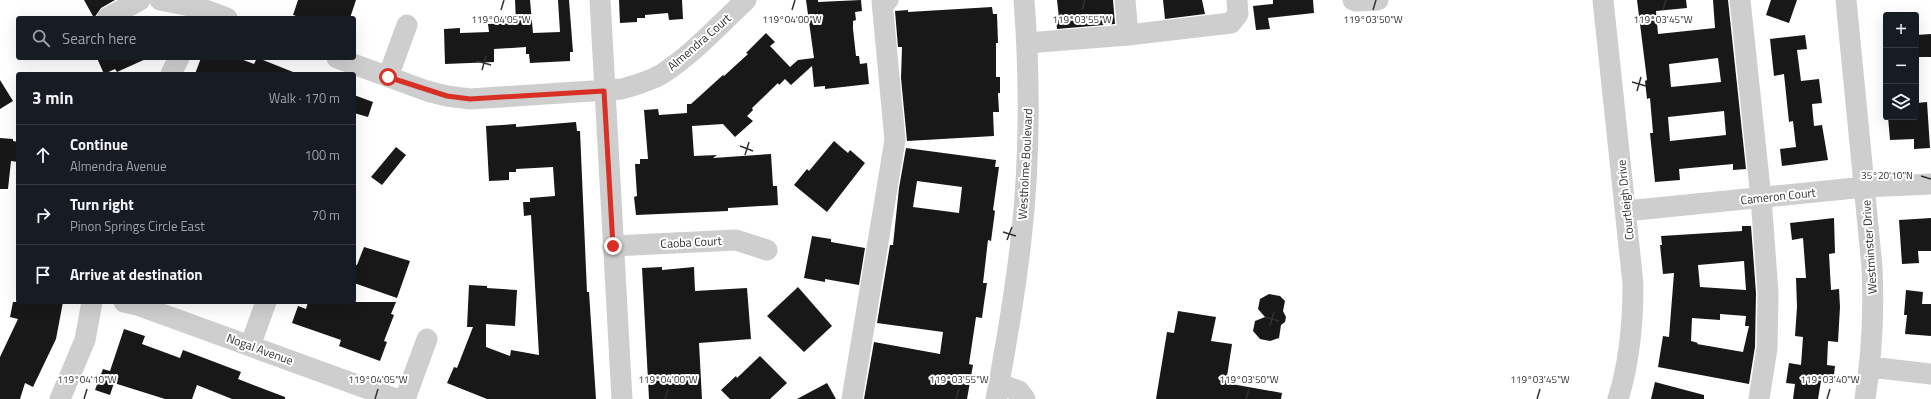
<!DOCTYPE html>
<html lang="en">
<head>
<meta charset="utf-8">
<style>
	body { margin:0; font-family:"Titillium Web",sans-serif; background:#20242c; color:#f1f3f6 }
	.controls { position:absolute; right:12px; top:12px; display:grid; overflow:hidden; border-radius:4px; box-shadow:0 4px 16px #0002 }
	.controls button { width:36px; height:36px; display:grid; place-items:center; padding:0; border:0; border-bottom:1px solid #363941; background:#171b24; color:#f1f3f6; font:20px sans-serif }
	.stop { position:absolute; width:12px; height:12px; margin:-9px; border:3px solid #d93025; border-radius:50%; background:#fff }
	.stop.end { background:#d93025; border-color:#fff; box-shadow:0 1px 4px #0008 }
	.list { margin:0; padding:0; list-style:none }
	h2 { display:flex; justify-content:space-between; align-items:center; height:52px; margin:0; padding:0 16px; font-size:17px }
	h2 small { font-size:13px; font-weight:400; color:#9ea1a6 }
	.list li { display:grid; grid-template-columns:26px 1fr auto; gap:12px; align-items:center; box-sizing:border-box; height:60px; padding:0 16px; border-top:1px solid #363941 }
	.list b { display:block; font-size:15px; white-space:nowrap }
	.list p { margin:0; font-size:13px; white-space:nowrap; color:#9ea1a6 }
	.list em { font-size:13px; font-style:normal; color:#9ea1a6 }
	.icon { flex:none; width:22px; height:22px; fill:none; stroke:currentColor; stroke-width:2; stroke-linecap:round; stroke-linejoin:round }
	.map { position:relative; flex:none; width:1931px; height:399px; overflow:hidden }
	.search { position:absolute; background:#171b24; box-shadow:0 4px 16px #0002; left:16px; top:16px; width:340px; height:44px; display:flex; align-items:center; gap:10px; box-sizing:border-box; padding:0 14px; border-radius:4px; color:#9ea1a6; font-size:15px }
	.panel { position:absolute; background:#171b24; box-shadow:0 4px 16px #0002; left:16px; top:72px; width:340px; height:232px; border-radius:4px }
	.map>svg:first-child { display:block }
	.building { fill:#181818; fill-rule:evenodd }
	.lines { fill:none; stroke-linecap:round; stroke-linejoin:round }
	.minor { stroke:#cecece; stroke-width:21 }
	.route { stroke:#d93025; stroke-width:5 }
	.ticks { fill:none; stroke:#313131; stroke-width:1.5 }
	.labels { text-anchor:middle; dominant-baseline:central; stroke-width:4; stroke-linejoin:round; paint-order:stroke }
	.street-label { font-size:12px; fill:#313131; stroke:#fff }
	.ticks-label { font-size:10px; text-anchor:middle; fill:#313131; stroke:#fff; stroke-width:4; stroke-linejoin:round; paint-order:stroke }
</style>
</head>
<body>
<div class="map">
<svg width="1931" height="399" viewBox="0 0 1931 399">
	<rect width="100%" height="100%" fill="#fff"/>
	<path class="building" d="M 84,0 L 115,0 L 101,8 L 94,18 Z
		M 298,0 L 356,0 L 350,18 L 302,18 L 293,15 Z
		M 515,0 L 530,0 L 533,33 L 560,32 L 558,0 L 569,0 L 573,52 L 570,52 L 570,61 L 530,63 L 529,54 L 526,54 L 526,47 L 494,49 L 494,62 L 445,64 L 444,29 L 460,28 L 460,33 L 489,32 L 488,24 L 516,23 Z
		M 619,0 L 682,0 L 683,19 L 669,20 L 668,13 L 645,15 L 645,18 L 637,18 L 637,22 L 620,23 Z
		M 806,0 L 818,0 L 818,2 L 861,0 L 862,11 L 855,12 L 856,20 L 853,21 L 853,29 L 856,56 L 859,56 L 860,64 L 867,63 L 869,84 L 825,89 L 825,86 L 814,87 L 812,66 L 791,85 L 785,79 L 779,85 L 778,83 L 752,108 L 753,110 L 747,116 L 753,121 L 735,137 L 723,124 L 692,126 L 694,156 L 717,155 L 713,158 L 771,154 L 773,186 L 777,186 L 778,205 L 728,208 L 728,211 L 636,215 L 634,197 L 637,196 L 635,164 L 640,164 L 640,159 L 648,159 L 644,110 L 658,109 L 659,115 L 687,113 L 687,104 L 691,104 L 723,75 L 724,76 L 748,54 L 746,53 L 766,33 L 775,42 L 770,46 L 790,67 L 798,60 L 814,58 Z
		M 1057,0 L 1113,0 L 1115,24 L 1057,29 L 1056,18 L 1059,18 Z
		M 1163,0 L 1202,0 L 1205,14 L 1165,19 Z
		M 1273,0 L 1313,0 L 1314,13 L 1268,18 L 1270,29 L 1256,30 L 1253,6 L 1273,4 Z
		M 1637,0 L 1686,0 L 1687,8 L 1656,11 L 1658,34 L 1715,28 L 1713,0 L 1728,0 L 1746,169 L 1733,170 L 1733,164 L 1679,169 L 1680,180 L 1655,182 L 1650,133 L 1653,133 L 1650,98 L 1647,99 L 1645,81 L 1647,80 ZM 1718,58 L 1721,82 L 1671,87 L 1669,64 ZM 1724,111 L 1726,135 L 1670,141 L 1668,117 Z
		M 1771,0 L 1797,0 L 1789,23 L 1766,15 Z
		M 992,7 L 993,14 L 997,14 L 998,43 L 996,43 L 996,77 L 1000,77 L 1000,93 L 998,93 L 999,112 L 993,112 L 994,136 L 907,141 L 901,78 L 902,47 L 898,47 L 895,11 L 908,10 L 908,12 Z
		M 1931,34 L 1931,57 L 1916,57 L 1916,35 Z
		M 1805,35 L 1807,49 L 1797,50 L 1801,81 L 1819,79 L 1822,103 L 1812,104 L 1814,126 L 1822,125 L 1828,160 L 1782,166 L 1780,149 L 1796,147 L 1793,121 L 1789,122 L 1784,74 L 1774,76 L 1770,39 Z
		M 97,58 L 148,58 L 117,72 L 115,69 L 104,74 Z
		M 201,58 L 238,58 L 254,64 L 257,58 L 258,58 L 293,72 L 293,74 L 195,74 Z
		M 0,80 L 13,101 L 0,109 Z
		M 354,95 L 373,102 L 368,117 L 354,113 Z
		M 1927,102 L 1930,148 L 1914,149 L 1914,139 L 1890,140 L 1888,117 L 1916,117 L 1916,103 Z
		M 576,122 L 577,131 L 580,131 L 587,292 L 589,292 L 596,399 L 487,399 L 447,383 L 454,367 L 457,368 L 473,327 L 467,327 L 469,285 L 487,286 L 487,288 L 517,290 L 515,326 L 486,324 L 486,347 L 510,356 L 511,350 L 539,355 L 531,215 L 524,216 L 523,202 L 530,202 L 530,198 L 555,196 L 553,167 L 516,169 L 516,172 L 509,172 L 509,180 L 489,181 L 486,126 L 516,124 L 516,127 Z
		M 0,138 L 13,139 L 13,141 L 18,142 L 18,162 L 11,161 L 8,189 L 0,189 Z
		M 834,141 L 848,153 L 850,150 L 865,163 L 827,212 L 794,185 L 807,169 L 809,171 Z
		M 396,147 L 406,155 L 382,185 L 371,177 Z
		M 906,148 L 996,160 L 995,167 L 999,167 L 993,210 L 995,211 L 991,241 L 988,240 L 983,283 L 987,283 L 984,303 L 982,318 L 976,317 L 969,364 L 973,365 L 967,399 L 864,399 L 874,342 L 940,354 L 943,332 L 877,323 L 890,245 L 893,245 L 899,188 ZM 917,181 L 962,187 L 959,213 L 913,207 Z
		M 1834,218 L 1835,253 L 1829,254 L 1831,290 L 1839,289 L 1840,307 L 1838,342 L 1828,341 L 1827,365 L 1835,366 L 1833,383 L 1821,381 L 1818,399 L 1793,399 L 1795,384 L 1786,383 L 1789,363 L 1801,365 L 1803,337 L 1795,336 L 1797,307 L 1796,278 L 1806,278 L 1803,238 L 1792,240 L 1790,223 Z
		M 1931,218 L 1931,251 L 1918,251 L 1919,263 L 1902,264 L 1899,220 Z
		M 1742,226 L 1751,226 L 1756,293 L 1755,347 L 1749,384 L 1658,367 L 1663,336 L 1669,337 L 1674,273 L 1663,274 L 1660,245 L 1662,245 L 1661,236 L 1742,231 ZM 1744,261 L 1746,290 L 1700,287 L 1698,265 ZM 1720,314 L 1746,316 L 1745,326 L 1749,326 L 1743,352 L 1697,344 L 1698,343 L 1691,341 L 1692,318 L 1720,320 Z
		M 812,236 L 831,239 L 831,242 L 865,248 L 859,285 L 825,279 L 825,282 L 804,278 Z
		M 364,247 L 410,261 L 397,298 L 354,283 L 354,264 L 357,265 Z
		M 662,267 L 662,270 L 694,267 L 695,291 L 747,288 L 751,339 L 699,343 L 702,399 L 649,399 L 642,268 Z
		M 798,287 L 832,326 L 804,352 L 767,316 Z
		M 1906,290 L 1923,292 L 1922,304 L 1931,304 L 1931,336 L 1905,334 L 1907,315 L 1904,315 Z
		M 1269,294 L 1280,296 L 1285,301 L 1283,311 L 1286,317 L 1285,322 L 1281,325 L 1279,338 L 1270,341 L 1260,339 L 1253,331 L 1255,321 L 1265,317 L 1258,309 L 1260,299 Z
		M 13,302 L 63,302 L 56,339 L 33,387 L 25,383 L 20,399 L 0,399 L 0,357 L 18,319 L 10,317 Z
		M 308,302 L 396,302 L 391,314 L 394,315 L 384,341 L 387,342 L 380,361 L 339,346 L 341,340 L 292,323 L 298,306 L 306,309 Z
		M 1178,311 L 1216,317 L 1211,341 L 1232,344 L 1226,383 L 1282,393 L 1281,399 L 1156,399 L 1167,332 L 1174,333 Z
		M 124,329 L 145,336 L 142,344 L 180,358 L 183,350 L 241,372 L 238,379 L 285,397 L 285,399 L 232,399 L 197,385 L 192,399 L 165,399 L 114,383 L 110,395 L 95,390 L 103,369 L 110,371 Z
		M 760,356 L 787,383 L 770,399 L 730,399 L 721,390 L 736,376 L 737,378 Z
		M 1655,382 L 1704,395 L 1704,399 L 1651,399 Z
		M 827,383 L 836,399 L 797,399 Z"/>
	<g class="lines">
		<path class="minor" d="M 160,0 L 200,8 L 227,18
			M 600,0 L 622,399
			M 1125,0 L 1128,35 L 1231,23 L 1238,14 L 1237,0
			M 1353,0 L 1356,1 L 1378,0
			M 1603,0 L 1633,284 C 1633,323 1630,361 1618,399
			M 1740,0 L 1761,198 L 1768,293 L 1767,348 L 1759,399
			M 1846,0 L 1872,267 C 1874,311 1872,355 1865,399
			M 107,18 L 140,0
			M 1027,43 L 1128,35
			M 337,58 L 427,91 L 447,96 L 470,99 L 622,89 C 636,85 650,81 662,74 C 693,54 719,25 746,0
			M 171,74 L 179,58
			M 388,77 L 407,25
			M 1626,211 L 1865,187 L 1931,184
			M 613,246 L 736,240 L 767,250
			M 124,302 L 137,305 L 396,399
			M 250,346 L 266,302
			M 1870,367 L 1931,374
			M 999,384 L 1019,391 L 1025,399
			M 60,399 L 85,340 L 92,302
			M 405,399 L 427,339
			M 852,399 L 895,140 L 882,1 L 888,0
			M 996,399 C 1006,346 1015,293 1021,240 C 1030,161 1030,79 1024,0"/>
	</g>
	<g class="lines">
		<path class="route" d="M 388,77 L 447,96 L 470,99 L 604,91 L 613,246"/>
	</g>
	<path class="ticks" d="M 501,10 L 504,0M 792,10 L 795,0M 1082,10 L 1085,0M 1373,10 L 1376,0M 1663,10 L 1666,0M 477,61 L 491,65M 482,70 L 486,56M 1632,82 L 1646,86M 1637,91 L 1641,77M 740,146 L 753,151M 745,155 L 749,142M 1921,176 L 1931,179M 1003,232 L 1016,236M 1007,240 L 1012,227M 1265,317 L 1279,321M 1270,326 L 1274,312M 84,399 L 87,389M 375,399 L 378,389M 665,399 L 668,389M 956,399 L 959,389M 1246,399 L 1249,389M 1537,399 L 1540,389M 1827,399 L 1830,389"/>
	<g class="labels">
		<g class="street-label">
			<text transform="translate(699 42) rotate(-41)">Almendra Court</text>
			<text transform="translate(1025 164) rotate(-87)">Westholme Boulevard</text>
			<text transform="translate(1778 196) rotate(-6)">Cameron Court</text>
			<text transform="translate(1625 200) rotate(-96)">Courtleigh Drive</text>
			<text transform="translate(691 242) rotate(-3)">Caoba Court</text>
			<text transform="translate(1869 247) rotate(-94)">Westminster Drive</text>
			<text transform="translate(260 349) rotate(20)">Nogal Avenue</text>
		</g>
	</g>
	<g class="ticks-label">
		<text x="501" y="23">119°04'05"W</text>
		<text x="792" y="23">119°04'00"W</text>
		<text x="1082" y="23">119°03'55"W</text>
		<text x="1373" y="23">119°03'50"W</text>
		<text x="1663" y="23">119°03'45"W</text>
		<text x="1887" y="179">35°20'10"N</text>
		<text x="87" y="383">119°04'10"W</text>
		<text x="378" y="383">119°04'05"W</text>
		<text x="668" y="383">119°04'00"W</text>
		<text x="959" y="383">119°03'55"W</text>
		<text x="1249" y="383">119°03'50"W</text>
		<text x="1540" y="383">119°03'45"W</text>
		<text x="1830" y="383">119°03'40"W</text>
	</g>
</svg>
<div class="controls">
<button>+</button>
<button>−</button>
<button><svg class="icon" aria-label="layers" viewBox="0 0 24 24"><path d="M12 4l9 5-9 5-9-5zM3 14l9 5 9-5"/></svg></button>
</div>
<div class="stop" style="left:388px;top:77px"></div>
<div class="stop end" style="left:613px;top:246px"></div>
<div class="search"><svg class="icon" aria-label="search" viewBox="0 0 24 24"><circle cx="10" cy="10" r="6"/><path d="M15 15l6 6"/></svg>Search here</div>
<section class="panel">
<h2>3 min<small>Walk · 170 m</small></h2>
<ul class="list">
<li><svg class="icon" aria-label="ahead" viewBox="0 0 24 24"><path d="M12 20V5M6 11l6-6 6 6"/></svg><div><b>Continue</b><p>Almendra Avenue</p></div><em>100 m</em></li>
<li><svg class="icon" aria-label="right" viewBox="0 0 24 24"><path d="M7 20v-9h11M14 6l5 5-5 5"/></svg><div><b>Turn right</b><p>Pinon Springs Circle East</p></div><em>70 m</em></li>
<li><svg class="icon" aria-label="arrive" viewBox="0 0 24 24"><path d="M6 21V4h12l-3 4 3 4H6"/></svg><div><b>Arrive at destination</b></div></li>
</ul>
</section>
</div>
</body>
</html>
